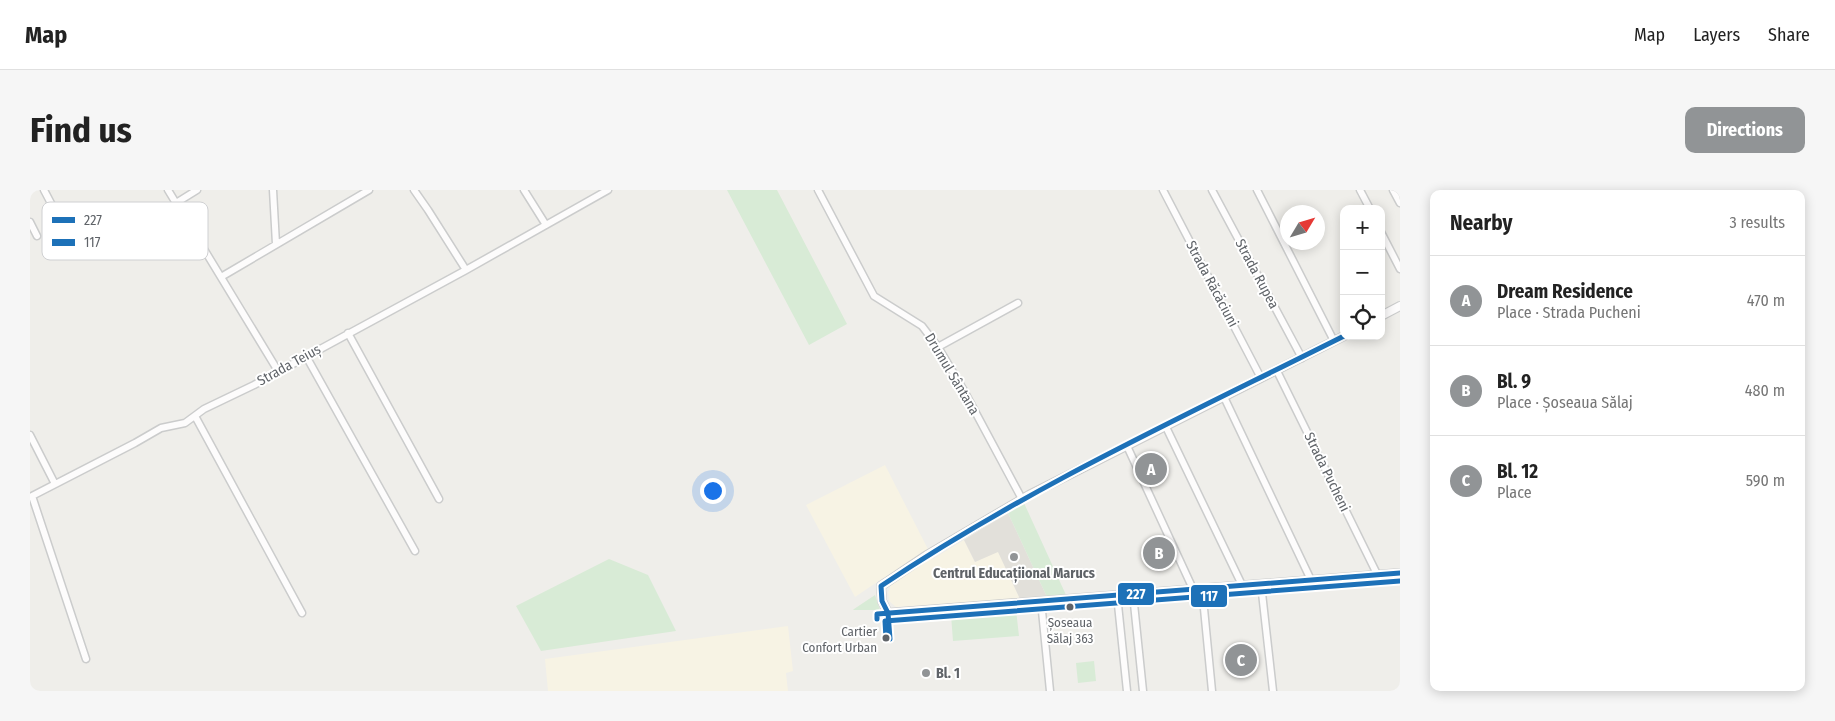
<!DOCTYPE html>
<html lang="en">
<head>
<meta charset="utf-8">
<style>
	body { margin:0; font-family:"Fira Sans Condensed",sans-serif; background:#f6f6f6; color:#222 }
	.controls { position:absolute; right:15px; top:15px; display:grid; overflow:hidden; border-radius:10px; box-shadow:0 2px 12px #0003 }
	.controls button { width:45px; height:45px; display:grid; place-items:center; padding:0; border:0; border-bottom:1px solid #e0e0e0; background:#fff; color:#222; font:25px sans-serif }
	.compass { position:absolute; left:1250px; top:15px; width:45px; height:45px; border-radius:50%; background:#fff; box-shadow:0 2px 12px #0003; rotate:52deg }
	.you { position:absolute; left:682px; top:300px; width:18px; height:18px; margin:-12px; border:4px solid #fff; border-radius:50%; background:#1a73e8; box-shadow:0 0 0 8px #1a73e833 }
	.badge { display:grid; place-items:center; width:32px; height:32px; border-radius:50%; background:#919496; color:#fff; font-size:16px; font-weight:700 }
	.pin { position:absolute; translate:-50% -50%; border:2px solid #fff; box-shadow:0 1px 5px #0006 }
	.list { margin:0; padding:0; list-style:none }
	h2 { display:flex; justify-content:space-between; align-items:center; height:65px; margin:0; padding:0 20px; font-size:21px }
	h2 small { font-size:16px; font-weight:400; color:#767676 }
	.list li { display:grid; grid-template-columns:32px 1fr auto; gap:15px; align-items:center; box-sizing:border-box; height:90px; padding:0 20px; border-top:1px solid #e0e0e0 }
	.list b { display:block; font-size:19px; white-space:nowrap }
	.list p { margin:0; font-size:16px; white-space:nowrap; color:#767676 }
	.list em { font-size:16px; font-style:normal; color:#767676 }
	.icon { flex:none; width:28px; height:28px; fill:none; stroke:currentColor; stroke-width:2; stroke-linecap:round; stroke-linejoin:round }
	.map { position:relative; flex:none; width:1370px; height:501px; overflow:hidden; border-radius:10px }
	header { display:flex; align-items:center; gap:30px; box-sizing:border-box; height:70px; padding:0 25px; background:#fff; border-bottom:1px solid #e0e0e0 }
	header strong { font-size:24px }
	nav { display:flex; gap:28px; margin-inline-start:auto; font-size:18px }
	.intro { display:flex; align-items:center; justify-content:space-between; box-sizing:border-box; height:120px; padding:0 30px }
	h1 { margin:0; font-size:35px }
	.button { padding:12px 22px; border-radius:10px; background:#919496; color:#fff; font-size:18px; font-weight:700 }
	main { display:flex; gap:30px; padding:0 30px }
	aside { flex:1; background:#fff; border-radius:10px; box-shadow:0 2px 12px #0003 }
	.map>svg:first-child { display:block }
	.commercial { fill:#f7f3e4 }
	.education { fill:#e2e0da }
	.green { fill:#d8ebd6 }
	.lines { fill:none; stroke-linecap:round; stroke-linejoin:round }
	.minor-casing { stroke:#cbcccc; stroke-width:9 }
	.tertiary-casing { stroke:#cbcccc; stroke-width:10 }
	.minor { stroke:#fdfcfc; stroke-width:6 }
	.tertiary { stroke:#fdfcfc; stroke-width:8 }
	.bus-1-casing { stroke:#fff; stroke-width:9 }
	.bus-2-casing { stroke:#fff; stroke-width:9 }
	.bus-1 { stroke:#1d71b8; stroke-width:5 }
	.bus-2 { stroke:#1d71b8; stroke-width:5 }
	.poi-dot { fill:#919496; stroke:#fff; stroke-width:2 }
	.bus-dot { fill:#5f6368; stroke:#fff; stroke-width:2 }
	.labels { text-anchor:middle; dominant-baseline:central; stroke-width:4; stroke-linejoin:round; paint-order:stroke }
	.bus-label { font-size:13px; fill:#5f6368; stroke:#fff }
	.street-label { font-size:14px; fill:#5f6368; stroke:#fff }
	.poi-label { font-size:14px; font-weight:bold; fill:#5f6368; stroke:#fff }
	.key { fill:#fff; stroke:#cfd0d2; stroke-width:1 }
	.key-label { font-size:14px; fill:#5f6368 }
	.line-badge { stroke:#fff; stroke-width:2 }
	.badge-label { font-size:14px; text-anchor:middle; font-weight:bold; fill:#fff }
</style>
</head>
<body>
<header>
<strong>Map</strong>
<nav><a>Map</a><a>Layers</a><a>Share</a></nav>
</header>
<div class="intro"><h1>Find us</h1><a class="button">Directions</a></div>
<main>
<div class="map">
<svg width="1370" height="501" viewBox="0 0 1370 501">
	<rect width="100%" height="100%" fill="#efeeea"/>
	<path class="commercial" d="M 855,275 L 903,369 L 934,350 L 945,372 L 968,361 L 990,409 L 866,417 L 859,411 L 858,402 L 860,398 L 853,388 L 825,407 L 776,315 Z
		M 758,436 L 763,481 L 756,483 L 758,501 L 518,501 L 515,469 Z"/>
	<path class="education" d="M 978,323 L 1017,407 L 990,409 L 968,362 L 945,372 L 934,350 Z"/>
	<path class="green" d="M 697,0 L 747,0 L 817,134 L 779,155 Z
		M 994,313 L 1036,405 L 1017,407 L 978,323 Z
		M 579,369 L 618,385 L 646,441 L 511,461 L 486,416 Z
		M 845,405 L 850,420 L 823,420 L 824,419 Z
		M 986,420 L 989,446 L 923,451 L 921,425 Z
		M 1064,471 L 1066,491 L 1048,493 L 1046,473 Z"/>
	<g class="lines">
		<g class="minor-casing">
			<path id="minor" d="M 14,0 L 24,19
				M 138,0 L 248,181
				M 243,0 L 246,54
				M 384,0 L 398,20 L 436,80
				M 494,0 L 516,35
				M 788,0 L 844,106 L 892,136 L 908,157 L 933,199 L 992,309
				M 1133,0 L 1231,188
				M 1182,0 L 1272,168
				M 1227,0 L 1304,151
				M 1330,0 L 1340,19
				M 1363,0 L 1370,13
				M 146,13 L 167,0
				M 0,32 L 7,46
				M 1351,42 L 1370,79
				M 191,87 L 339,0
				M 318,143 L 409,309
				M 908,157 L 988,113
				M 276,166 L 385,361
				M 1247,181 L 1347,384
				M 1194,207 L 1281,390
				M 165,226 L 272,423
				M 1136,237 L 1212,395
				M 0,245 L 25,294
				M 1097,256 L 1163,399
				M 2,306 L 56,469
				M 0,307 L 105,253 L 131,238 L 155,233 L 174,219 L 224,195 L 436,80 L 578,0
				M 1231,394 L 1243,501
				M 1172,398 L 1182,501
				M 1103,404 L 1113,501
				M 1087,405 L 1097,501
				M 1011,411 L 1020,501"/>
		</g>
		<g class="tertiary-casing">
			<path id="tertiary" d="M 1351,126 L 1370,116
				M 1314,146 L 999,305 L 897,365 L 851,396 L 852,411 L 858,423 L 1370,383"/>
		</g>
		<use href="#minor" class="minor"/>
		<use href="#tertiary" class="tertiary"/>
		<g class="bus-1-casing">
			<path id="bus-1" d="M 847,429 L 847,424 L 1370,383
				M 860,449 L 858,423 L 852,411 L 851,396 C 997,298 1157,225 1314,146"/>
		</g>
		<g class="bus-2-casing">
			<path id="bus-2" d="M 856,448 L 855,431 L 1370,391"/>
		</g>
		<use href="#bus-1" class="bus-1"/>
		<use href="#bus-2" class="bus-2"/>
	</g>
	<g class="poi-dot">
		<circle cx="984" cy="367" r="5"/>
		<circle cx="896" cy="483" r="5"/>
	</g>
	<g class="bus-dot">
		<circle cx="1040" cy="417" r="4.5"/>
		<circle cx="856" cy="448" r="4.5"/>
	</g>
	<g class="labels">
		<g class="bus-label">
			<text x="1040" y="432">Șoseaua<tspan x="1040" dy="16">Sălaj 363</tspan></text>
			<text x="847" y="441" text-anchor="end">Cartier<tspan x="847" dy="16">Confort Urban</tspan></text>
		</g>
		<g class="street-label">
			<text transform="translate(1227 84) rotate(62)">Strada Rupea</text>
			<text transform="translate(1182 94) rotate(62)">Strada Răcăciuni</text>
			<text transform="translate(259 175) rotate(-29)">Strada Teiuș</text>
			<text transform="translate(922 184) rotate(59)">Drumul Sântana</text>
			<text transform="translate(1297 282) rotate(64)">Strada Pucheni</text>
		</g>
		<g class="poi-label">
			<text x="984" y="383">Centrul Educațiional Marucs</text>
			<text x="906" y="483" text-anchor="start">Bl. 1</text>
		</g>
	</g>
	<rect x="12" y="12" width="166" height="58" rx="8" class="key"/>
	<rect x="22" y="27" width="23" height="6" fill="#1d71b8"/>
	<rect x="22" y="49" width="23" height="7" fill="#1d71b8"/>
	<g class="key-label">
		<text x="54" y="35">227</text>
		<text x="54" y="57">117</text>
	</g>
	<g class="line-badge">
		<rect x="1087" y="392" width="38" height="24" rx="5" fill="#1d71b8"/>
		<rect x="1160" y="394" width="38" height="24" rx="5" fill="#1d71b8"/>
	</g>
	<g class="badge-label">
		<text x="1106" y="409">227</text>
		<text x="1179" y="411">117</text>
	</g>
</svg>
<div class="controls">
<button>+</button>
<button>−</button>
<button><svg class="icon" aria-label="locate" viewBox="0 0 24 24"><circle cx="12" cy="12" r="6"/><path d="M12 2v4M12 18v4M2 12h4M18 12h4"/></svg></button>
</div>
<svg class="compass" viewBox="-18 -18 36 36"><path d="M0-13l5 13h-10z" fill="#e53935"/><path d="M0 13l5-13h-10z" fill="#767676"/></svg>
<div class="you"></div>
<div class="pin badge" style="left:1121px;top:279px">A</div>
<div class="pin badge" style="left:1129px;top:363px">B</div>
<div class="pin badge" style="left:1211px;top:470px">C</div>
</div>
<aside>
<h2>Nearby<small>3 results</small></h2>
<ul class="list">
<li><span class="badge">A</span><div><b>Dream Residence</b><p>Place · Strada Pucheni</p></div><em>470 m</em></li>
<li><span class="badge">B</span><div><b>Bl. 9</b><p>Place · Șoseaua Sălaj</p></div><em>480 m</em></li>
<li><span class="badge">C</span><div><b>Bl. 12</b><p>Place</p></div><em>590 m</em></li>
</ul>
</aside>
</main>
</body>
</html>
